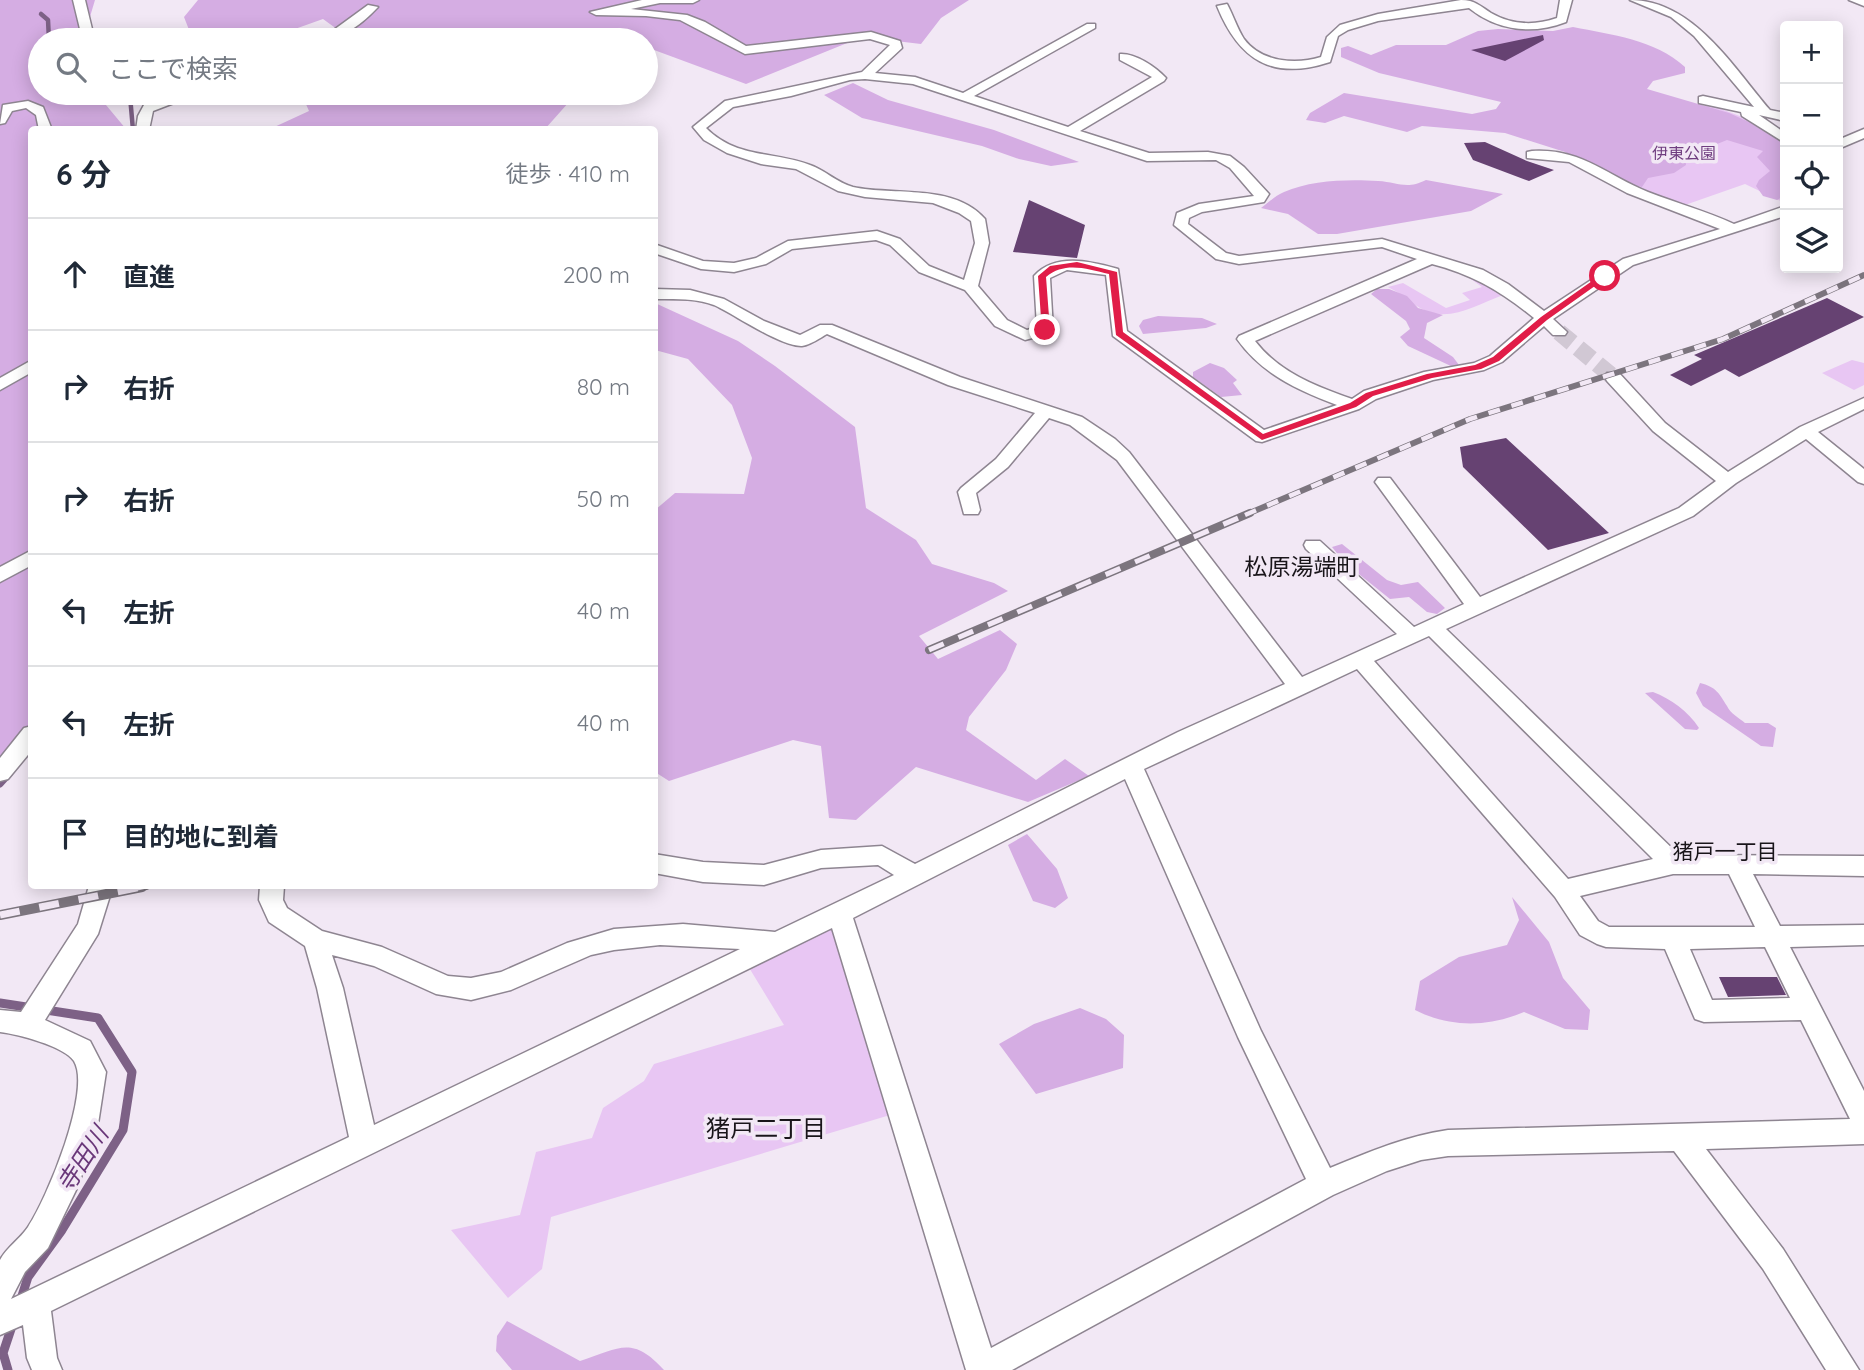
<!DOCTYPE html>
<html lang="ja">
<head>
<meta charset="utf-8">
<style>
	body { margin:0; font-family:Quicksand,"Noto Sans JP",sans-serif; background:#f2f2f3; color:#1f2937 }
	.controls { position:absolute; right:21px; top:21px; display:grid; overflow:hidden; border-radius:7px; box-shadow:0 4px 18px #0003 }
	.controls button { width:63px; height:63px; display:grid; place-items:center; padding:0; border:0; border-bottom:2px solid #e0e1e3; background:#fff; color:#1f2937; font:35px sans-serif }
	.stop { position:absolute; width:21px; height:21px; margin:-16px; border:5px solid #e11d48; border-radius:50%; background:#fff }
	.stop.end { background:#e11d48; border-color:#fff; box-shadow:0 2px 7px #0008 }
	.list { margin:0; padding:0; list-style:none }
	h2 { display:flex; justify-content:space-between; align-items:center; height:91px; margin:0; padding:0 28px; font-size:30px }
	h2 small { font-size:23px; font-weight:400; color:#747a83 }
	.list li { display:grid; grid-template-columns:46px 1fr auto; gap:21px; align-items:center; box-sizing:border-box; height:112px; padding:0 28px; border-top:2px solid #e0e1e3 }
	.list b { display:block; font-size:26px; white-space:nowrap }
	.list em { font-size:23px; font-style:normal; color:#747a83 }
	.icon { flex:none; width:38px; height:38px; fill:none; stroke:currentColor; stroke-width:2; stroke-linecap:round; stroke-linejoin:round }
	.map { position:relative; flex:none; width:1864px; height:1370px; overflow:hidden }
	.search { position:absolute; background:#fff; box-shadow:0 4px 18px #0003; left:28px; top:28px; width:630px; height:77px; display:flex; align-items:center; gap:18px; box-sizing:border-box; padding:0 24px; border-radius:38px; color:#747a83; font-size:26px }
	.panel { position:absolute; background:#fff; box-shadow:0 4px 18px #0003; left:28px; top:126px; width:630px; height:763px; border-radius:7px }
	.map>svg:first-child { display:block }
	.green { fill:#e8c6f3 }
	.forest { fill:#d5ade3 }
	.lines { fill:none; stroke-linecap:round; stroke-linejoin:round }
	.stream-far2 { stroke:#7d6186; stroke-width:4.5 }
	.stream-far1 { stroke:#7d6186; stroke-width:7 }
	.stream { stroke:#7d6186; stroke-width:9 }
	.building { fill:#664272 }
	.minor-tunnel { stroke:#d1c8d4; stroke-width:17; stroke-dasharray:17 8; stroke-linecap:butt }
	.minor-casing { stroke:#8e8591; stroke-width:3 }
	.minor { fill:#fff; fill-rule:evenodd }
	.rail-far2-casing { stroke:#7c757e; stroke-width:6 }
	.rail-far1-casing { stroke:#7c757e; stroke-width:8 }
	.rail-casing { stroke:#7c757e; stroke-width:10 }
	.rail-far2 { stroke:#f2e8f5; stroke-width:4.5; stroke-dasharray:12; stroke-linecap:butt }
	.rail-far1 { stroke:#f2e8f5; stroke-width:5; stroke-dasharray:16; stroke-linecap:butt }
	.rail { stroke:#f2e8f5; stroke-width:7; stroke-dasharray:20; stroke-linecap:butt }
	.route { fill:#e11d48 }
	.labels { text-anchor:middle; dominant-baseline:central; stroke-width:7; stroke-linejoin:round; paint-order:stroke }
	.far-park-label { font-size:16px; fill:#6f3d7f; stroke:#f2e8f5 }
	.neighbourhood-label { font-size:21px; fill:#19151a; stroke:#f2e8f5 }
	.quarter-label { font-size:23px; fill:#19151a; stroke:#f2e8f5 }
	.near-neighbourhood-label { font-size:24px; fill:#19151a; stroke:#f2e8f5 }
	.near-water-label { font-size:24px; font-style:italic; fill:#693779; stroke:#f2e8f5 }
</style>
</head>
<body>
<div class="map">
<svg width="1864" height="1370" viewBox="0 0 1864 1370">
	<rect width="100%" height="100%" fill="#f2e8f5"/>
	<path class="green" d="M 1518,106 L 1713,106 L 1745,118 L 1785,142 L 1785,203 L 1745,184 L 1685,205 L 1632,188 Z
		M 1457,269 L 1471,274 L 1503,295 C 1476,305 1448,324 1420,308 C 1409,301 1402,294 1388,287 L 1403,283 L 1446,308 L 1470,300 L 1462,293 L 1482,287 Z
		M 1852,360 L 1864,363 L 1864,385 L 1854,390 L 1822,373 Z
		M 834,927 L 890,1115 L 551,1217 L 542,1269 L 508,1298 L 451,1230 L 520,1215 L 536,1152 L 592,1138 L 603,1108 L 644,1081 L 654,1064 L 784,1025 L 748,966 Z"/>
	<path class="forest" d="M 0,0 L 95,0 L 83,40 L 40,40 L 40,93 L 96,93 L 126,129 L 32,130 L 32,725 L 0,762 Z
		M 198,0 L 969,0 L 941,18 L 921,44 L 862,37 L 746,84 L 646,47 L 646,40 L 352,40 L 323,19 L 264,40 L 193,40 L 184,17 Z
		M 1573,27 C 1612,35 1654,39 1685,67 L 1685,73 L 1653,81 L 1647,89 L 1729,113 L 1749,122 L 1785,145 L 1785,195 L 1777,200 L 1763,196 L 1756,186 L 1759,180 L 1770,171 L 1757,157 L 1763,151 L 1727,140 L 1685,157 L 1686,165 L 1674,173 L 1648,178 L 1642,187 L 1625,183 L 1565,152 L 1505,133 L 1422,126 L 1407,132 L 1344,116 L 1325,123 L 1306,120 L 1310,113 L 1344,93 L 1472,114 L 1496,109 L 1501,102 L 1379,73 L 1341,57 L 1341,48 L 1348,46 L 1371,55 L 1396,45 L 1446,45 L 1478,31 L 1498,29 L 1553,31 Z
		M 853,83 L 888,100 L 994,130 L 1079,162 L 1051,166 L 1019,159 L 982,146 L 862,118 L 824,95 Z
		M 301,93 L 577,93 L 545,129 L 270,129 L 309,111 Z
		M 1426,180 L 1503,194 L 1471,211 L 1337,234 L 1318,234 L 1288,214 L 1261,208 C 1268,203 1276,195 1284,192 C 1311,180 1349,179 1378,181 C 1398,182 1406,190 1426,180 Z
		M 1377,289 L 1389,289 L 1407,296 L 1418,308 L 1443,315 L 1427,323 L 1424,338 L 1453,357 L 1459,365 L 1453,367 L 1408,346 L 1400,337 L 1410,329 L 1406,321 L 1371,294 Z
		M 655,303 L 738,341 L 775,366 L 855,427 L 866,508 L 916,540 L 932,564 L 994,583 L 1008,591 L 919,636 L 938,659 L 1000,630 L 1017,644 L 1006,670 L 969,717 L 966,730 L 1036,780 L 1065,759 L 1089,776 L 1028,802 L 916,767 L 856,820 L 829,818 L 821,746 L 793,740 L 669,781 L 655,772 L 655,510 L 675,493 L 744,494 L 752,458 L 732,405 L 688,359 L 655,350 Z
		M 1158,316 L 1202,318 L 1217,324 L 1206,328 L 1143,334 L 1139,326 L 1143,320 Z
		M 1210,363 L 1224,368 L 1237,380 L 1233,383 L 1242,395 L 1221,397 L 1193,377 L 1193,372 Z
		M 1342,544 L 1387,580 L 1401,585 L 1418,582 L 1445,608 L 1437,614 L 1427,612 L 1409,597 L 1390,599 L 1345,563 L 1332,547 Z
		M 1700,683 C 1716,687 1719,693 1727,706 C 1730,713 1739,718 1745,723 L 1768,723 L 1776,728 L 1773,747 L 1761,746 L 1703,706 L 1696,693 Z
		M 1653,692 C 1671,699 1688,711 1699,728 L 1697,730 L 1685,729 L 1645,693 Z
		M 1027,834 L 1057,869 L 1068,898 L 1055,908 L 1033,901 L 1008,845 Z
		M 1512,897 L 1549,942 L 1563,978 L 1590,1010 L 1588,1030 L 1565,1029 L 1524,1012 C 1489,1027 1450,1028 1415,1010 L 1420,981 L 1459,957 L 1507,945 L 1519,920 Z
		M 1080,1008 L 1106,1019 L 1124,1035 L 1123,1068 L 1036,1094 L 999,1044 L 1034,1024 Z
		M 507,1321 L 580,1361 C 620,1348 632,1335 664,1370 L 512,1370 L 496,1351 L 497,1336 Z"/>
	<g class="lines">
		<path class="stream-far2" d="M 41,14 L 48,20 L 49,40
			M 118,93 L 130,96 L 133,130"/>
		<path class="stream-far1" d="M 0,784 L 9,774"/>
		<path class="stream" d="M 0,1003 L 98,1018 L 132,1072 L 123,1130 L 62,1230 L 28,1277 L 20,1302
			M 8,1370 L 3,1353 L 13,1323"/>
	</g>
	<path class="building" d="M 1543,35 L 1544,40 L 1505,61 L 1471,50 Z
		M 1485,142 L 1527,161 L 1554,170 L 1529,181 L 1473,160 L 1464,143 Z
		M 1029,200 L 1085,225 L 1077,258 L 1013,252 Z
		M 1827,298 L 1864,317 L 1739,377 L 1725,369 L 1691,386 L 1670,375 L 1702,359 L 1694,355 Z
		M 1506,438 L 1609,533 L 1548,550 L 1463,467 L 1460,447 Z
		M 1719,977 L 1777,977 L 1786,995 L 1728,997 Z"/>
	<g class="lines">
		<path class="minor-tunnel" d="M 1559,332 L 1613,377"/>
		<g class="minor-casing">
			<path id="minor" d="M 73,0 L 85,0 L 92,29 L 87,40 L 75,40 L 80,29 Z
				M 642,0 L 699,0 L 693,3 L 660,3 L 631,9 L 687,15 L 705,22 L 746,46 L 871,32 L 900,41 L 902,48 L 875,73 L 915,77 L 963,93 L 1087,24 L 1095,24 L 1095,28 L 974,96 L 1068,127 L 1152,77 L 1120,60 L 1120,54 C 1135,53 1156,67 1166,78 L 1164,81 L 1080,131 L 1149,153 L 1208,152 L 1230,156 L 1244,167 L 1269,194 L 1264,202 L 1202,212 L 1189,218 L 1188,224 L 1226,253 L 1239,256 L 1382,239 L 1483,270 L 1508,284 L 1544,311 L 1623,259 L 1720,229 L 1627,193 L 1569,162 L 1527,158 L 1527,152 L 1532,151 C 1581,148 1606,175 1648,192 C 1676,203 1706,211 1734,224 L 1785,206 L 1785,216 L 1633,265 L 1553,319 L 1567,332 L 1565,335 L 1553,335 L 1544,326 L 1502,362 L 1484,370 L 1433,380 L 1376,399 L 1359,409 L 1262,442 L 1256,441 L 1113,336 L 1106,275 L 1067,270 L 1050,278 L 1053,330 L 1051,333 L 1025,340 L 995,326 L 965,290 L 919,272 L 890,245 L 876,240 L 792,249 L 766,264 L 734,272 L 701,269 L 654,253 L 654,244 L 703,261 L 734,263 L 756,258 L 788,241 L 877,231 L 900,239 L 929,266 L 964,280 L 975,243 L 971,221 L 959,213 L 933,203 L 865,197 L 838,191 L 796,169 L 761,164 L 727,153 L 704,140 L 693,127 L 725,101 L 862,72 L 890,45 L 870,39 L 745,54 L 680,20 L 646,16 L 596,15 L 590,12 ZM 865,79 L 913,84 L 1147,161 L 1216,160 L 1230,168 L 1254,196 L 1199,204 L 1177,213 L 1174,225 L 1216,259 L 1239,264 L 1382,247 L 1417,259 L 1239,336 L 1237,339 C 1262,374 1297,390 1337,405 L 1264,430 L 1127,331 L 1118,269 C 1092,262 1056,252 1034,276 L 1037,327 L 1027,330 L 1007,320 L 978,286 L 989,243 L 985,219 C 954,183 894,196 853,187 C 837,183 825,170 810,165 C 774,151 737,159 706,128 L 733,107 L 791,96 L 850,80 ZM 1432,264 C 1472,274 1502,292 1534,318 L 1490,356 L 1474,363 L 1424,372 L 1364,391 L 1352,399 C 1315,386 1279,372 1255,341 Z
				M 1461,0 C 1475,0 1480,6 1491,13 C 1512,25 1534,26 1557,18 L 1560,0 L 1572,0 L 1566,22 C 1532,35 1498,31 1469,8 L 1378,21 L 1348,30 L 1338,36 L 1330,62 C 1272,81 1239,60 1217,6 L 1227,4 C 1233,15 1237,28 1244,39 C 1261,62 1295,65 1321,57 L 1327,37 L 1340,25 L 1378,14 Z
				M 1630,0 C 1693,0 1733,67 1770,110 L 1785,113 L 1785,121 L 1759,115 L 1785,133 L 1785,143 L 1742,116 L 1741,112 L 1699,103 L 1699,97 L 1703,96 L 1754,107 L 1694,36 L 1671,17 Z
				M 1849,0 L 1864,0 L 1864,6 Z
				M 368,5 L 378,7 C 363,23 342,40 320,40 Z
				M 133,93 L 146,93 L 156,102 L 183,93 L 200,93 L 153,111 L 149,130 L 136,130 L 138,116 L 144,105 Z
				M 28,101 L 43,107 L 52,130 L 39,130 L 36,115 L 26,108 L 12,111 L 5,123 L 0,124 L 3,105 Z
				M 1864,129 L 1864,138 L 1838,149 L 1838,140 Z
				M 654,289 L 690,290 L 724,299 L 764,321 L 800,335 L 820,325 L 832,325 L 960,377 L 1082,417 L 1115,439 L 1129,452 L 1302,677 L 1397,634 L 1306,549 L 1304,545 L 1306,541 L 1320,541 L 1414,627 L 1464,604 L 1378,486 L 1375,482 L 1378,478 L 1390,478 L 1480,597 L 1679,508 L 1716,481 L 1653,431 L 1607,381 L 1605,377 L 1607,373 L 1619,373 L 1665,423 L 1728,472 L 1800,427 L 1864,398 L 1864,409 L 1818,432 L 1864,469 L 1864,484 L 1858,482 L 1806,439 L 1736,483 L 1693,516 L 1446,629 L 1679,855 L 1864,856 L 1864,876 L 1753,874 L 1780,926 L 1864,925 L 1864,945 L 1790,947 L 1864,1091 L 1864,1144 L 1706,1149 L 1783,1249 L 1859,1370 L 1826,1370 L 1763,1269 L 1674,1151 L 1448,1156 L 1421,1160 L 1387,1171 L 1333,1195 L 1012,1370 L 966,1370 L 832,928 L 51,1311 L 57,1358 L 62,1370 L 32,1370 L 27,1358 L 23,1325 L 0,1335 L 0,1304 L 6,1301 L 0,1304 L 0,1260 C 7,1247 20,1239 28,1227 C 47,1199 92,1090 74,1061 C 64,1046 17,1034 0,1032 L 0,1010 L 21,1012 L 78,924 L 89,886 L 113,886 L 98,934 L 45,1020 L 90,1041 L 106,1072 L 96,1137 L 77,1188 L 48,1248 L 25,1272 L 11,1299 L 349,1137 L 317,988 L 305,946 L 269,922 L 259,900 L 260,886 L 284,886 L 283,900 L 287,908 L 322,931 L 382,947 L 448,976 L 471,978 L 501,972 L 567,943 L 614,929 L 683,924 L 775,932 L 894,875 L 878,865 L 821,868 L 764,885 L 703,882 L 654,873 L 654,854 L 703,862 L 764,865 L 821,850 L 882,846 L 915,864 L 1178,732 L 1285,684 L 1117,460 L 1070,425 L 1049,418 L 1008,467 L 976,493 L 980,510 L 978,514 L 964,514 L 958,492 L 961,488 L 996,459 L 1035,413 L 948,385 L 827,334 C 820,338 810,345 802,346 C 781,347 734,314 714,305 C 695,298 674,299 654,299 ZM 1429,636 L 1653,859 L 1568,879 L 1374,661 ZM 1357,669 L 1555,897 L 1580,935 L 1597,944 L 1606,947 L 1665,949 L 1695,1019 L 1704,1022 L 1801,1020 L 1850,1119 L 1448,1130 C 1406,1136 1369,1152 1330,1168 L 1261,1031 L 1144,769 ZM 1125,779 L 1238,1037 L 1306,1179 L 991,1348 L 853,918 ZM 1673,874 L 1729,874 L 1755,927 L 1609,927 L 1598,921 L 1580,896 ZM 660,945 L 740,949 L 374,1125 L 343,988 L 332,955 L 374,966 L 436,994 L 471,1000 L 511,990 L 591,955 L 614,950 ZM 1765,947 L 1790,998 L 1712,1000 L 1690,949 Z
				M 32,360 L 32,372 L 0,390 L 0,378 Z
				M 32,550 L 32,565 L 0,582 L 0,567 Z
				M 32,726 L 32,750 L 8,779 L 0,781 L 0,758 L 24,728 Z"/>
		</g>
		<use href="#minor" class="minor"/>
		<g class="rail-far2-casing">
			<path id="rail-far2" d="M 1245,515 L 1470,419 L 1723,339 L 1864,275"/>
		</g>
		<g class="rail-far1-casing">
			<path id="rail-far1" d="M 929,650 L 1250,513
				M 133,889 L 146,886"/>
		</g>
		<g class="rail-casing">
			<path id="rail" d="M 0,915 L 142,887"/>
		</g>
		<use href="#rail-far2" class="rail-far2"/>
		<use href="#rail-far1" class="rail-far1"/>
		<use href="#rail" class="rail"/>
	</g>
	<path class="route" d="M 1077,262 L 1117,272 L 1123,332 L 1263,434 L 1350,403 L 1366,393 L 1427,374 L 1475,365 L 1493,357 L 1541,317 L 1602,274 L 1609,276 L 1547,320 L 1499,361 L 1481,369 L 1432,378 L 1373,396 L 1356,407 L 1262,440 L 1116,335 L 1109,274 C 1087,269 1065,261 1046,277 L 1050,330 L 1042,332 L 1038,276 L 1050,266 Z"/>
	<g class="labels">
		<g class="far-park-label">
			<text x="1684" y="153">伊東公園</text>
		</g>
		<g class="neighbourhood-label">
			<text x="1725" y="851">猪戸一丁目</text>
		</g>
		<g class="quarter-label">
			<text x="1302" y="566">松原湯端町</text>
		</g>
		<g class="near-neighbourhood-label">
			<text x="766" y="1128">猪戸二丁目</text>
		</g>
		<g class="near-water-label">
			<text transform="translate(82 1159) rotate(-57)">寺田川</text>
		</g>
	</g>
</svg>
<div class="controls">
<button>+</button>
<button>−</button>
<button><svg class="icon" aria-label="locate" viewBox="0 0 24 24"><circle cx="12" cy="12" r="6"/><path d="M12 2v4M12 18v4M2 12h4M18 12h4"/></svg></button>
<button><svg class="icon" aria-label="layers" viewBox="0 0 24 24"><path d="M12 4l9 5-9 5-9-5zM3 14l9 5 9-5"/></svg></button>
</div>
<div class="stop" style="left:1605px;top:276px"></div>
<div class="stop end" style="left:1045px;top:330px"></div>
<div class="search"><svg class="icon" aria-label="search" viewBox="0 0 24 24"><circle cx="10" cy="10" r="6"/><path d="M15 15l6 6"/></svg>ここで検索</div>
<section class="panel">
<h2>6 分<small>徒歩 · 410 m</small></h2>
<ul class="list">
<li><svg class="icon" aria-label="ahead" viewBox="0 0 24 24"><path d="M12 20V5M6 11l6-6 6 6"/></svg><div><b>直進</b></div><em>200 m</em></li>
<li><svg class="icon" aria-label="right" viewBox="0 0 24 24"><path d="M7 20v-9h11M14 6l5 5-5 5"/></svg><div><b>右折</b></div><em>80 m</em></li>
<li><svg class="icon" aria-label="right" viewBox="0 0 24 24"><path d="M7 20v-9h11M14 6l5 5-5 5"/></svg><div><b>右折</b></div><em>50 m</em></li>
<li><svg class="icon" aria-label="left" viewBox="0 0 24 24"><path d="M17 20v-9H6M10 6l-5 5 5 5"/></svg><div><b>左折</b></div><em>40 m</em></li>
<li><svg class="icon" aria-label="left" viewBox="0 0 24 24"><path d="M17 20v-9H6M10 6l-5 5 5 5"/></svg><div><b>左折</b></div><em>40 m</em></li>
<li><svg class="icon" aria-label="arrive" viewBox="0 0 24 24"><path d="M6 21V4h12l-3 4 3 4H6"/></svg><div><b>目的地に到着</b></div></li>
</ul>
</section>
</div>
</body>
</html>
